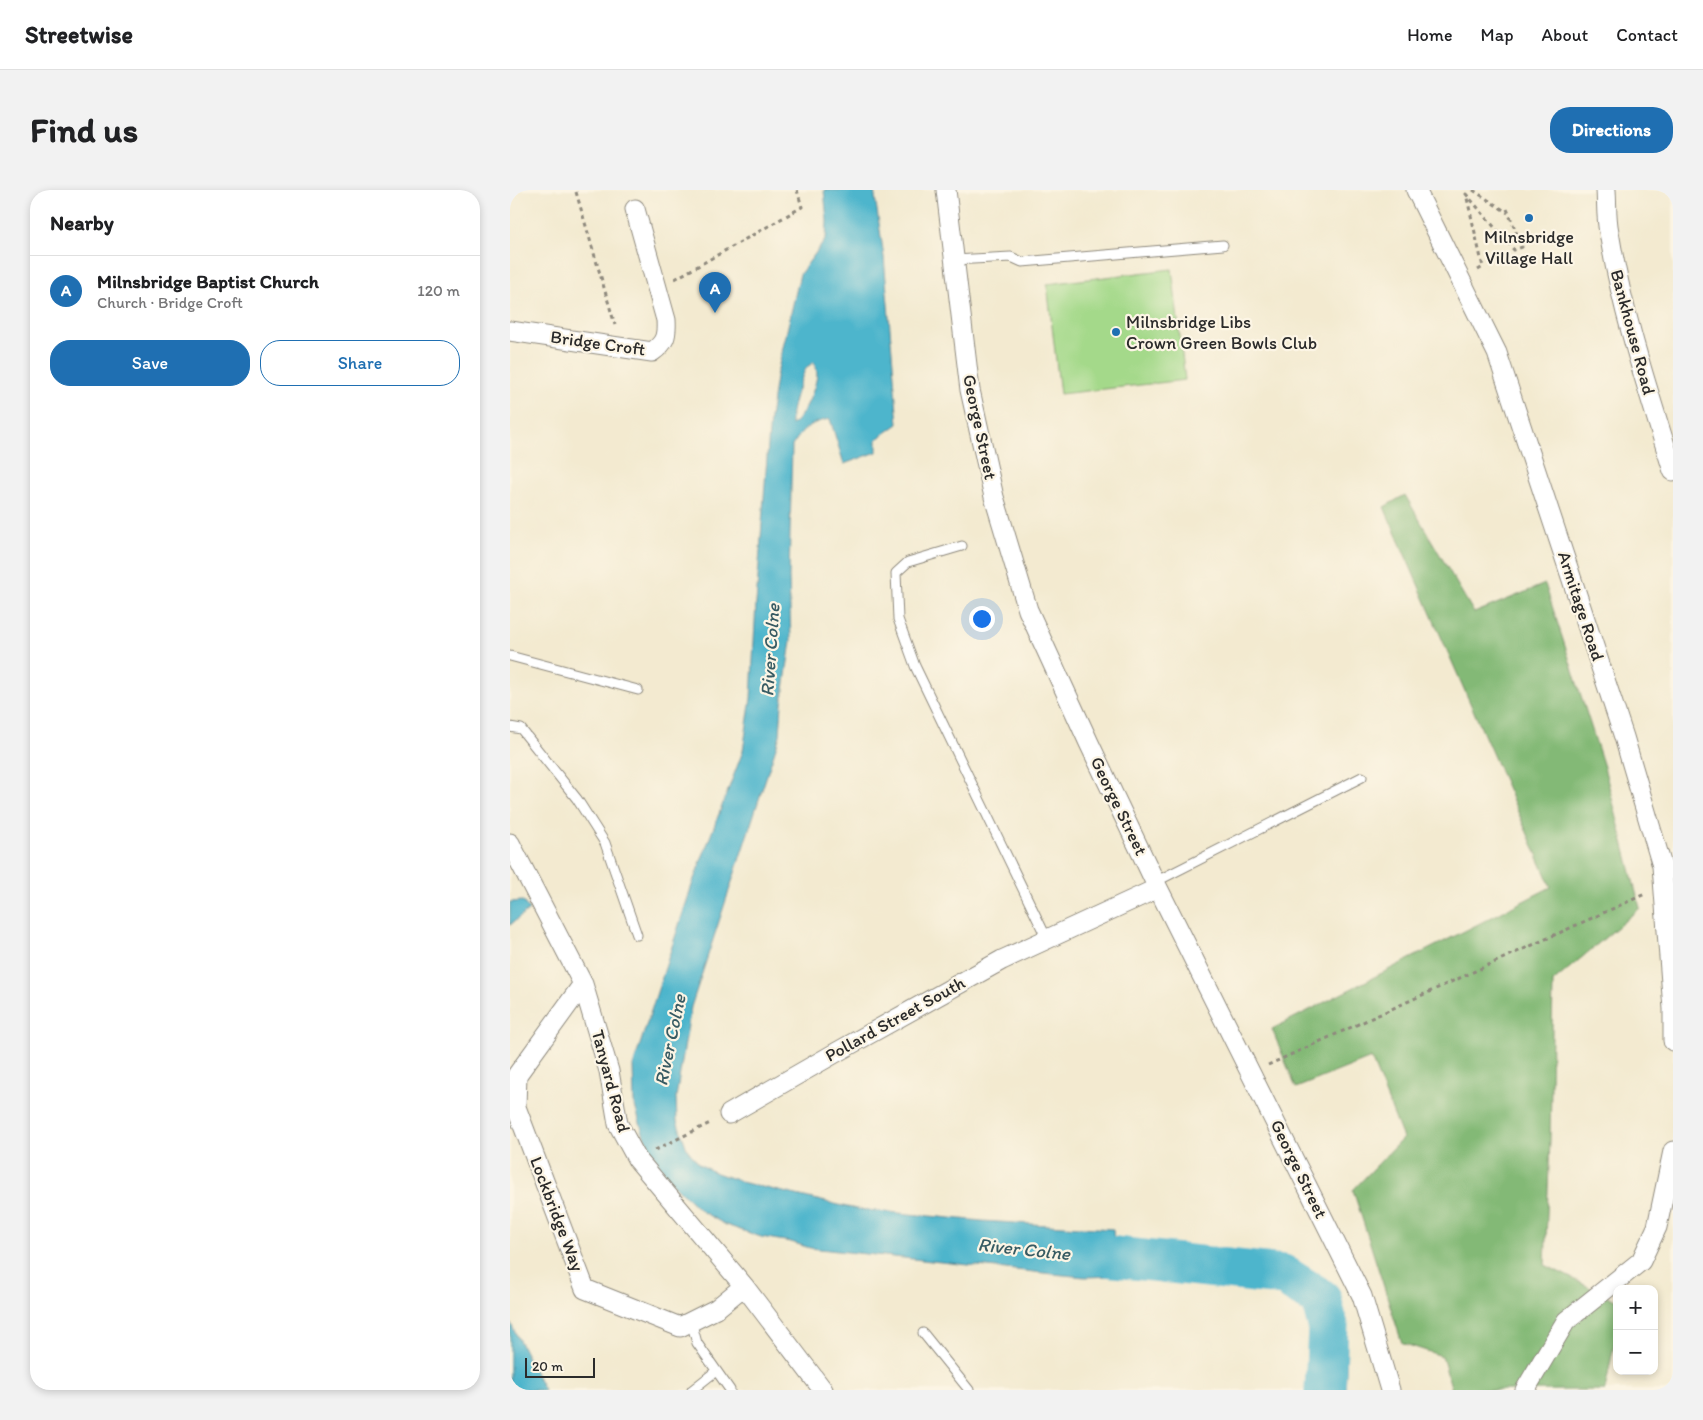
<!DOCTYPE html>
<html lang="en">
<head>
<meta charset="utf-8">
<style>
	body { margin:0; font-family:Itim,sans-serif; background:#f2f2f2; color:#202124 }
	.controls { position:absolute; right:15px; bottom:15px; display:grid; overflow:hidden; border-radius:10px; box-shadow:0 2px 8px #0003 }
	.controls button { width:45px; height:45px; display:grid; place-items:center; padding:0; border:0; border-bottom:1px solid #e0e0e0; background:#fff; color:#202124; font:25px sans-serif }
	.scale { position:absolute; left:15px; bottom:12px; width:70px; box-sizing:border-box; padding-left:5px; border:2px solid #2b2b2b; border-top:0; font-size:14px; line-height:18px; white-space:nowrap; color:#2b2b2b; -webkit-text-stroke:4px #fcf5e5; paint-order:stroke }
	.you { position:absolute; left:471px; top:428px; width:18px; height:18px; margin:-12px; border:4px solid #fff; border-radius:50%; background:#1a73e8; box-shadow:0 0 0 8px #1a73e833 }
	.badge { display:grid; place-items:center; width:32px; height:32px; border-radius:50%; background:#1f6fb2; color:#fff; font-size:16px; font-weight:700 }
	.pin { position:absolute; translate:-50% -41px; filter:drop-shadow(0 1px 2px #0008) }
	.pin::after { content:''; position:absolute; top:26px; width:18px; height:15px; background:inherit; clip-path:polygon(0 0,100% 0,50% 100%) }
	.list { margin:0; padding:0; list-style:none }
	h2 { display:flex; justify-content:space-between; align-items:center; height:65px; margin:0; padding:0 20px; font-size:21px }
	h2 small { font-size:16px; font-weight:400; color:#757577 }
	.list li { display:grid; grid-template-columns:32px 1fr auto; gap:15px; align-items:center; box-sizing:border-box; height:70px; padding:0 20px; border-top:1px solid #e0e0e0 }
	.list b { display:block; font-size:19px; white-space:nowrap }
	.list p { margin:0; font-size:16px; white-space:nowrap; color:#757577 }
	.list em { font-size:16px; font-style:normal; color:#757577 }
	.actions { display:flex; gap:10px; padding:15px 20px }
	.actions a { flex:1; padding:11px 0; border:1px solid #1f6fb2; border-radius:20px; text-align:center; font-size:18px; color:#1f6fb2 }
	.actions .main { background:#1f6fb2; color:#fff }
	.map { position:relative; flex:none; width:1163px; height:1200px; overflow:hidden; border-radius:20px }
	header { display:flex; align-items:center; gap:30px; box-sizing:border-box; height:70px; padding:0 25px; background:#fff; border-bottom:1px solid #e0e0e0 }
	header strong { font-size:24px }
	nav { display:flex; gap:28px; margin-inline-start:auto; font-size:18px }
	.intro { display:flex; align-items:center; justify-content:space-between; box-sizing:border-box; height:120px; padding:0 30px }
	h1 { margin:0; font-size:35px }
	.button { padding:12px 22px; border-radius:20px; background:#1f6fb2; color:#fff; font-size:18px; font-weight:700 }
	main { display:flex; gap:30px; padding:0 30px }
	aside { flex:1; background:#fff; border-radius:20px; box-shadow:0 2px 8px #0003 }
	.map>svg:first-child { display:block }
	.green { fill:#a4d98a; stroke:#68825a }
	.forest { fill:#83b976; stroke:#577250 }
	.water { fill:#4eb5cc; stroke:#3c707c; fill-rule:evenodd }
	.lines { fill:none; stroke-linecap:round; stroke-linejoin:round }
	.river { stroke:#4eb5cc; stroke-width:41 }
	.service-casing { stroke:#8f8a7e; stroke-width:11 }
	.minor-casing { stroke:#8f8a7e; stroke-width:21 }
	.path { stroke:#8f8a7e; stroke-width:3; stroke-dasharray:4 4; stroke-linecap:butt }
	.service { stroke:#fff; stroke-width:9 }
	.minor { stroke:#fff; stroke-width:19 }
	.poi-dot { fill:#1f6fb2; stroke:#fcf5e5; stroke-width:2 }
	.labels { text-anchor:middle; dominant-baseline:central; stroke-width:4.5; stroke-linejoin:round; paint-order:stroke }
	.poi-label { font-size:18px; fill:#2b2b2b; stroke:#fcf5e5 }
	.street-label { font-size:18px; fill:#2b2b2b; stroke:#fcf5e5 }
	.water-label { font-size:19px; font-style:italic; fill:#375b63; stroke:#fcf5e5 }
</style>
</head>
<body>
<header>
<strong>Streetwise</strong>
<nav><a>Home</a><a>Map</a><a>About</a><a>Contact</a></nav>
</header>
<div class="intro"><h1>Find us</h1><a class="button">Directions</a></div>
<main>
<aside>
<h2>Nearby<small></small></h2>
<ul class="list">
<li><span class="badge">A</span><div><b>Milnsbridge Baptist Church</b><p>Church · Bridge Croft</p></div><em>120 m</em></li>
</ul>
<div class="actions"><a class="main">Save</a><a>Share</a></div>
</aside>
<div class="map">
<svg width="1163" height="1200" viewBox="0 0 1163 1200">
	<rect width="100%" height="100%" fill="#fcf5e5"/>
	<filter id="ink" filterUnits="userSpaceOnUse"><feTurbulence type="fractalNoise" baseFrequency=".02" numOctaves="2"/><feDisplacementMap in="SourceGraphic" scale="10" xChannelSelector="R" yChannelSelector="G"/><feConvolveMatrix kernelMatrix="1 2 1 2 8 2 1 2 1" color-interpolation-filters="sRGB"/></filter>
	<filter id="wash" filterUnits="userSpaceOnUse"><feTurbulence type="fractalNoise" baseFrequency=".0096" numOctaves="4" result="noise"/><feDisplacementMap in="SourceGraphic" scale="20" xChannelSelector="R" yChannelSelector="G"/><feGaussianBlur stdDeviation="1.12" result="paint"/><feColorMatrix in="noise" values="0 0 0 0 0 0 0 0 0 0 0 0 0 0 0 0 0 1.4 0 .05"/><feComposite in="paint" operator="in"/></filter>
	<g filter="url(#wash)">
		<rect width="100%" height="100%" fill="#f3ead0"/>
		<path class="green" d="M 662,79 L 675,190 L 550,204 L 537,94 Z"/>
		<path class="forest" d="M 895,305 L 964,423 L 1035,394 L 1094,577 L 1130,718 L 1043,792 L 1040,950 L 1035,1075 L 1107,1111 L 1107,1140 L 1095,1200 L 942,1200 L 932,1166 L 892,1153 L 843,1000 L 893,948 L 861,868 L 786,898 L 762,839 L 1041,697 L 874,317 Z"/>
		<path class="water" d="M 314,0 L 364,0 L 374,67 L 388,234 L 367,249 L 367,262 L 334,274 L 320,229 C 299,233 294,238 282,256 L 279,387 L 281,451 L 272,513 L 270,545 L 181,817 L 166,907 L 167,931 L 177,959 L 189,974 L 204,982 L 235,993 L 346,1019 L 472,1031 L 603,1039 L 607,1086 L 575,1087 L 543,1084 L 300,1058 L 281,1052 L 251,1047 L 216,1035 L 191,1021 L 162,993 L 148,973 L 134,946 L 124,913 L 123,876 L 184,689 L 233,561 L 241,508 L 246,413 L 260,228 L 266,188 L 290,84 L 316,49 L 317,31 ZM 304,172 C 305,176 307,180 307,184 C 306,198 293,229 281,235 C 279,225 291,185 297,177 C 298,176 303,173 304,172 Z
			M 13,711 L 19,720 L 0,735 L 0,712 Z
			M 829,1110 C 839,1140 837,1169 835,1200 L 802,1200 L 802,1139 L 799,1113 Z
			M 0,1132 L 34,1200 L 0,1200 Z"/>
		<g class="lines">
			<path class="river" d="M 549,1061 L 773,1085 L 811,1109 L 818,1136 L 815,1200"/>
		</g>
	</g>
	<g filter="url(#ink)">
		<g class="lines">
			<g class="service-casing">
				<path id="service" d="M 444,70 L 501,67 L 512,72 L 713,55
					M 452,356 L 398,372 L 386,383 L 388,429 L 405,476 L 537,749
					M 0,466 L 128,500
					M 0,537 L 11,539 L 67,609 L 95,653 L 127,745
					M 645,692 L 852,587
					M 181,1131 L 187,1153 L 220,1200
					M 413,1143 L 459,1200
					M 182,1200 L 206,1181"/>
			</g>
			<g class="minor-casing">
				<path id="minor" d="M 436,0 L 460,200 L 484,307 L 518,420 L 579,553 L 645,692 L 852,1106 L 880,1200
					M 906,0 L 987,163 L 1114,547 L 1152,676 L 1163,819 L 1163,851
					M 1096,0 C 1097,14 1096,28 1099,42 C 1112,123 1139,203 1163,281
					M 0,141 L 142,162 C 155,153 157,146 156,130 L 125,19
					M 0,653 L 73,794 L 99,881 L 108,934 L 127,969 L 234,1096 L 313,1200
					M 73,794 L 7,885 L 6,917 L 75,1099 L 170,1137 L 206,1119 L 234,1096
					M 219,924 L 327,862 L 492,770 L 648,698
					M 1015,1200 L 1056,1131 L 1131,1071 L 1147,1037 L 1163,961"/>
			</g>
			<path class="path" d="M 963,0 L 998,23
				M 66,2 L 105,135
				M 968,80 L 973,77 L 956,4 L 1004,60 L 1012,57 L 997,19
				M 165,89 L 292,17 L 287,0
				M 758,875 L 1135,704
				M 145,960 L 200,933"/>
			<use href="#service" class="service"/>
			<use href="#minor" class="minor"/>
		</g>
	</g>
	<g class="poi-dot">
		<circle cx="1019" cy="28" r="5"/>
		<circle cx="606" cy="142" r="5"/>
	</g>
	<g class="labels">
		<g class="poi-label">
			<text x="1019" y="47">Milnsbridge<tspan x="1019" dy="21">Village Hall</tspan></text>
			<text x="616" y="132" text-anchor="start">Milnsbridge Libs<tspan x="616" dy="21">Crown Green Bowls Club</tspan></text>
		</g>
		<g class="street-label">
			<text transform="translate(1123 142) rotate(75)">Bankhouse Road</text>
			<text transform="translate(88 153) rotate(8)">Bridge Croft</text>
			<text transform="translate(470 237) rotate(78)">George Street</text>
			<text transform="translate(1071 416) rotate(72)">Armitage Road</text>
			<text transform="translate(609 616) rotate(64)">George Street</text>
			<text transform="translate(385 829) rotate(-29)">Pollard Street South</text>
			<text transform="translate(101 891) rotate(75)">Tanyard Road</text>
			<text transform="translate(789 979) rotate(64)">George Street</text>
			<text transform="translate(47 1024) rotate(69)">Lockbridge Way</text>
		</g>
		<g class="water-label">
			<text transform="translate(260 460) rotate(-86)">River Colne</text>
			<text transform="translate(160 850) rotate(-78)">River Colne</text>
			<text transform="translate(514 1059) rotate(6)">River Colne</text>
		</g>
	</g>
</svg>
<div class="controls">
<button>+</button>
<button>−</button>
</div>
<div class="scale">20 m</div>
<div class="you"></div>
<div class="pin badge" style="left:205px;top:123px">A</div>
</div>
</main>
</body>
</html>
